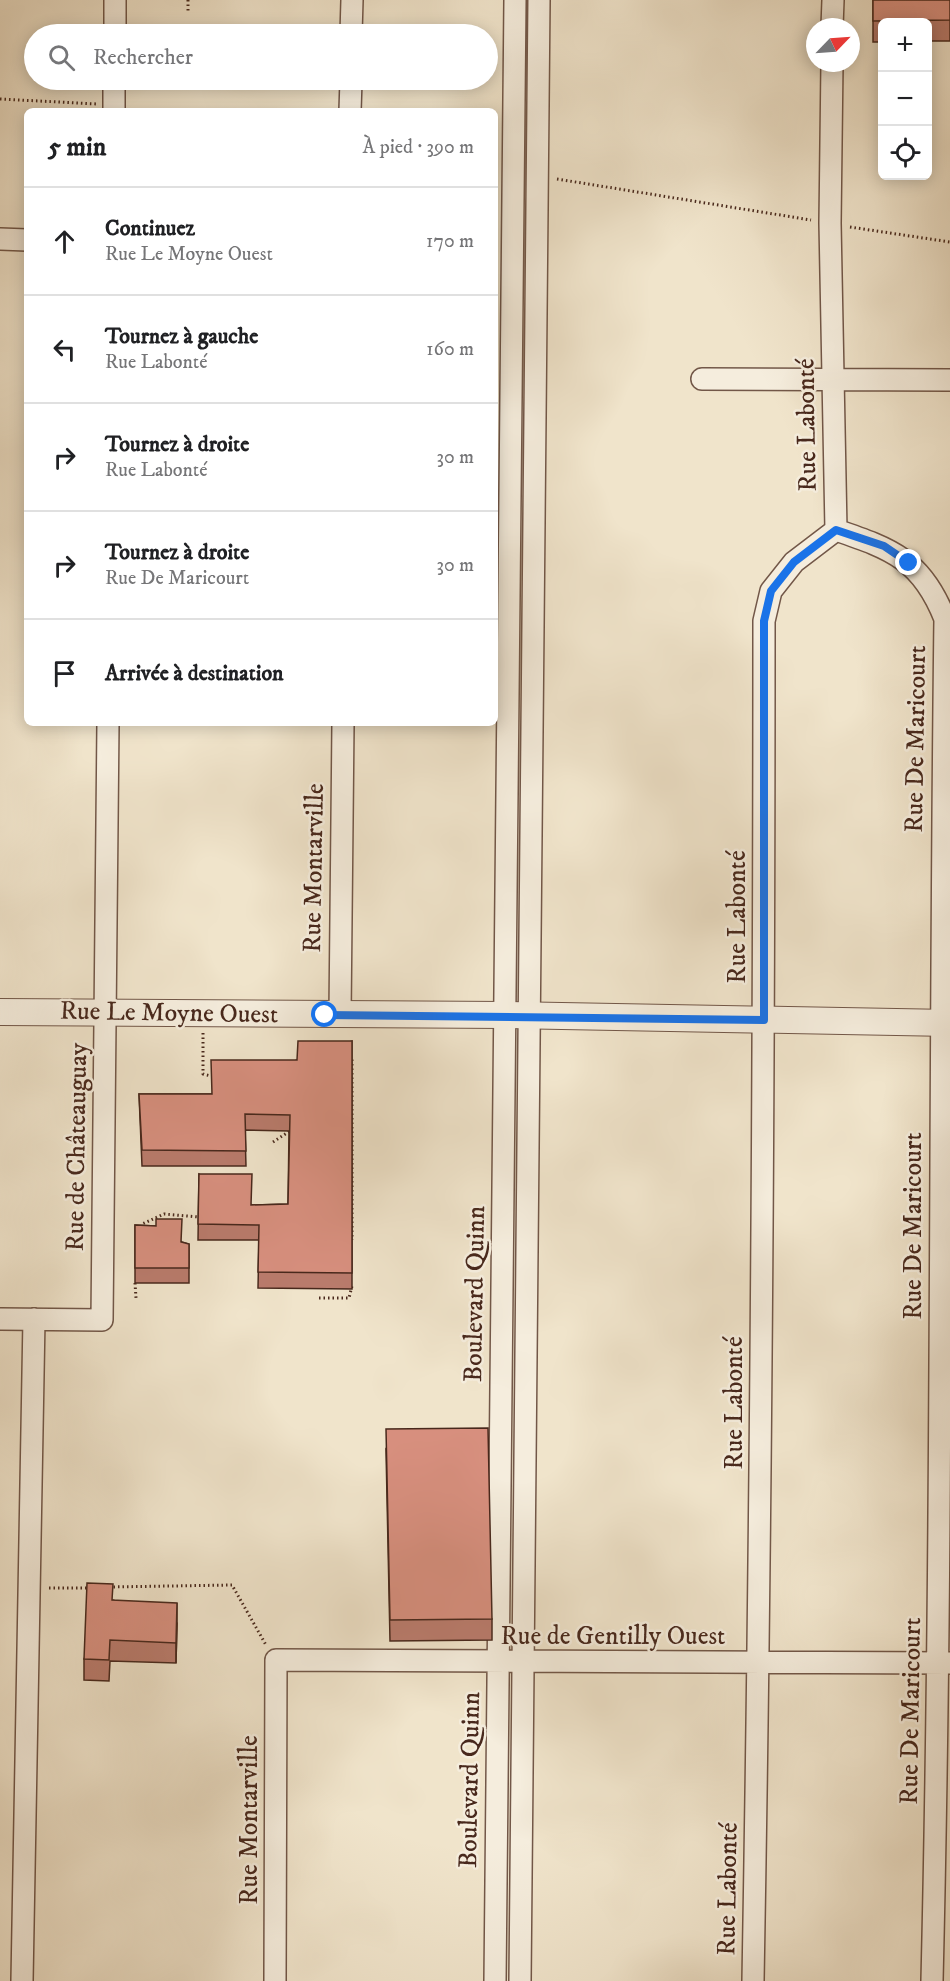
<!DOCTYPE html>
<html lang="fr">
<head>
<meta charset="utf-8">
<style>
	body { margin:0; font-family:"IM FELL DW Pica",serif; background:#f6f6f6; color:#202124 }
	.controls { position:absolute; right:18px; top:18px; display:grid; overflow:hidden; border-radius:9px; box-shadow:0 3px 15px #0003 }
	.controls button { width:54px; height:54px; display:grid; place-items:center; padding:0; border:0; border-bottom:2px solid #e0e0e0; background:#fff; color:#202124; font:30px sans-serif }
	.compass { position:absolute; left:806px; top:18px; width:54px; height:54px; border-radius:50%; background:#fff; box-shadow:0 3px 15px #0003; rotate:65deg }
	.stop { position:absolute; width:18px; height:18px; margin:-14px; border:4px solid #1a73e8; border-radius:50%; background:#fff }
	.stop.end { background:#1a73e8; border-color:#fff; box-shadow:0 2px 6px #0008 }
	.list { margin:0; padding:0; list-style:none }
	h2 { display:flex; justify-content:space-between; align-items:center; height:78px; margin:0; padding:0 24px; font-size:26px }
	h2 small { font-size:20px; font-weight:400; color:#757577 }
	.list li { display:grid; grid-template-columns:39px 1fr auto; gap:18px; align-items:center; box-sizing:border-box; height:108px; padding:0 24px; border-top:2px solid #e0e0e0 }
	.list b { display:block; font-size:22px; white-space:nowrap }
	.list p { margin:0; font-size:20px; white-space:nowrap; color:#757577 }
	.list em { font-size:20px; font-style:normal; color:#757577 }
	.icon { flex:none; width:33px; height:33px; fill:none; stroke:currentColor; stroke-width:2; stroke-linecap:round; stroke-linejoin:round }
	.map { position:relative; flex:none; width:950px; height:1981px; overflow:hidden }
	.search { position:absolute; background:#fff; box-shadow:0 3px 15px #0003; left:24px; top:24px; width:474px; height:66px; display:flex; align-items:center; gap:15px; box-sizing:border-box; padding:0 21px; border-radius:33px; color:#757577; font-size:22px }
	.panel { position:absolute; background:#fff; box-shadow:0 3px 15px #0003; left:24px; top:108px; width:474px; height:618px; border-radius:9px }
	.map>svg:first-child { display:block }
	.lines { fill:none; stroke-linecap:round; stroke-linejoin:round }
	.minor-casing { stroke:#725748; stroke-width:24 }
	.tertiary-casing { stroke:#725748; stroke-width:28 }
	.path { stroke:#48281c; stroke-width:3; stroke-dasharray:1.5 3; stroke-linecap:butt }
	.minor { stroke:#f5eddd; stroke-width:21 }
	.tertiary { stroke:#f5eddd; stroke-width:26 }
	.wall { fill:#b97b6c; stroke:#48281c; stroke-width:1.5 }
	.shaded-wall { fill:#966458; stroke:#48281c; stroke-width:1.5 }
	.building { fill:#d78f7e; stroke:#48281c; stroke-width:1.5 }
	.route { stroke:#1a73e8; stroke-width:8 }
	.labels { text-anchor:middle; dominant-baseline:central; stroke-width:5; stroke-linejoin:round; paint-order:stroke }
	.street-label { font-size:26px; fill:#48281c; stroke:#f5eddd }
</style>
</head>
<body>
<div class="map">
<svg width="950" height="1981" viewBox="0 0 950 1981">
	<rect width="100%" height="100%" fill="#f0e4cb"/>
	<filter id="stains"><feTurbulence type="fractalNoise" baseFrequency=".00333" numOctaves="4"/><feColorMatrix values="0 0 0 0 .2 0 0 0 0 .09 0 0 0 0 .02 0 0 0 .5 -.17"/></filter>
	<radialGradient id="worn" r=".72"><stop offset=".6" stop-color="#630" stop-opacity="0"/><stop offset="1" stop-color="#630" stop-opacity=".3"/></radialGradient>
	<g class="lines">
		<g class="minor-casing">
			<path id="minor" d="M 832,27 L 833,0
				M 115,34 L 115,0
				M 351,34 L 352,0
				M 832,63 L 830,223 L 836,530
				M 114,111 L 114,80
				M 350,111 L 351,80
				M 0,239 L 27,240
				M 702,379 L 950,380
				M 836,530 C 892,549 922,560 945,619 C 939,1073 943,1527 932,1981
				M 340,1015 L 343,723
				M 0,1319 L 102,1320 L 108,723
				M 22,1981 L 34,1319
				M 275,1981 L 276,1660 L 950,1663
				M 495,1981 L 515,0
				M 520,1981 L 539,0
				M 753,1981 C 761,1528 764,1074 764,621 L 771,591 L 794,562 L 836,530"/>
		</g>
		<g class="tertiary-casing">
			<path id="tertiary" d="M 0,1012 L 505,1015 L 950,1023"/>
		</g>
		<path class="path" d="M 188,0 L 188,11
			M 0,99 L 97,104
			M 557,179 L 811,220
			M 850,227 L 950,242
			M 203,1033 L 203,1074 L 211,1076
			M 350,1057 L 352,1057 L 352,1240
			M 273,1142 L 290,1131
			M 142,1227 L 142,1224 L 164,1214 L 199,1217
			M 135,1283 L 136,1298
			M 319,1298 L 349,1298 L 352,1286
			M 109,1587 L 232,1585 L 266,1645
			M 49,1588 L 90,1588"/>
		<use href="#minor" class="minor"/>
		<use href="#tertiary" class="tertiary"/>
	</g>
	<path class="wall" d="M 873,0 L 950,0 L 950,41 L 927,41 L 927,22 L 882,22 L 882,42 L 873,42 Z
		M 352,1041 L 352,1289 L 258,1288 L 259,1240 L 198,1240 L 199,1174 L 252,1205 L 288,1204 L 289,1131 L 245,1130 L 246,1166 L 142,1166 L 139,1094 L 211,1094 L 297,1060 Z
		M 135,1225 L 156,1226 L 182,1242 L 189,1244 L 189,1283 L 135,1283 Z
		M 386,1450 L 492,1619 L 492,1640 L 390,1641 Z
		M 113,1600 L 177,1623 L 176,1663 L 110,1661 L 109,1681 L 84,1680 L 84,1659 Z"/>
	<path class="shaded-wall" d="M 177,1603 L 177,1623 L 176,1663 L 176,1643 Z"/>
	<path class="building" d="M 873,0 L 950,0 L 950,20 L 873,21 Z
		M 298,1041 L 352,1041 L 352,1273 L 258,1272 L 259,1225 L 198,1224 L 199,1174 L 252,1174 L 251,1205 L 288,1204 L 290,1115 L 245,1114 L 246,1151 L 142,1150 L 139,1094 L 212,1094 L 211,1060 L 297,1060 Z
		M 156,1219 L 182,1219 L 181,1242 L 189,1244 L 189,1268 L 135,1268 L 135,1225 L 156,1226 Z
		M 488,1428 L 492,1619 L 390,1620 L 386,1429 Z
		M 87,1583 L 113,1584 L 112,1600 L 177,1603 L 176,1643 L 110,1640 L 109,1660 L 84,1659 Z"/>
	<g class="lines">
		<path class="route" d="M 325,1015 L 764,1020 L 764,621 L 771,591 L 794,562 L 836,530 L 884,546 L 909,563"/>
	</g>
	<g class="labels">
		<g class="street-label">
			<text transform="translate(807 425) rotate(-91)">Rue Labonté</text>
			<text transform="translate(916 739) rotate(-89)">Rue De Maricourt</text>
			<text transform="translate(314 868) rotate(-89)">Rue Montarville</text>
			<text transform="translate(737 917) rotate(-90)">Rue Labonté</text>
			<text transform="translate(169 1013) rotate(1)">Rue Le Moyne Ouest</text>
			<text transform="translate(77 1147) rotate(-89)">Rue de Châteauguay</text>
			<text transform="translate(913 1226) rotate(-90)">Rue De Maricourt</text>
			<text transform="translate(475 1294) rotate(-89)">Boulevard Quinn</text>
			<text transform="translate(734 1403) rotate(-90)">Rue Labonté</text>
			<text x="613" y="1636">Rue de Gentilly Ouest</text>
			<text transform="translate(911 1711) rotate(-89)">Rue De Maricourt</text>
			<text transform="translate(470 1780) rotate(-89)">Boulevard Quinn</text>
			<text transform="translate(249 1820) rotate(-90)">Rue Montarville</text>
			<text transform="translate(728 1889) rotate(-89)">Rue Labonté</text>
		</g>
	</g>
	<rect width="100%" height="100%" filter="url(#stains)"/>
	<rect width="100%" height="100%" fill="url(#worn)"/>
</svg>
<div class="controls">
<button>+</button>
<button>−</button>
<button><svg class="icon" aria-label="locate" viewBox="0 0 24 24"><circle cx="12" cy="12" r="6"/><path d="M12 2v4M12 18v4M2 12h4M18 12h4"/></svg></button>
</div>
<svg class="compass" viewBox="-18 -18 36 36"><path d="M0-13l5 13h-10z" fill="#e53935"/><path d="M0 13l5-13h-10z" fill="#757577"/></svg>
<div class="stop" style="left:325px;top:1015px"></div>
<div class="stop end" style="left:909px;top:563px"></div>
<div class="search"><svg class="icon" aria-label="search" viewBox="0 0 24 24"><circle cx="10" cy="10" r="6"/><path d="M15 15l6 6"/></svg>Rechercher</div>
<section class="panel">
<h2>5 min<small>À pied · 390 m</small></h2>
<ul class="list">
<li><svg class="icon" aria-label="ahead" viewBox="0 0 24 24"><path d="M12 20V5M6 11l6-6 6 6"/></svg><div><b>Continuez</b><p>Rue Le Moyne Ouest</p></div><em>170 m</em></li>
<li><svg class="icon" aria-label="left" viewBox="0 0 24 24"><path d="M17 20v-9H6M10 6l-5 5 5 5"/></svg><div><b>Tournez à gauche</b><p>Rue Labonté</p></div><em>160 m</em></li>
<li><svg class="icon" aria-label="right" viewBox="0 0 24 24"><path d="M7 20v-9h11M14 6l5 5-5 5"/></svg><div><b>Tournez à droite</b><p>Rue Labonté</p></div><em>30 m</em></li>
<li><svg class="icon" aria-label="right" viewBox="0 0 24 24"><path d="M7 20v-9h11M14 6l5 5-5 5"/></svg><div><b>Tournez à droite</b><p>Rue De Maricourt</p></div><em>30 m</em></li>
<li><svg class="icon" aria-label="arrive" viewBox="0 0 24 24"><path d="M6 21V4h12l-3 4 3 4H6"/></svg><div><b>Arrivée à destination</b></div></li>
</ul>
</section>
</div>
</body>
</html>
